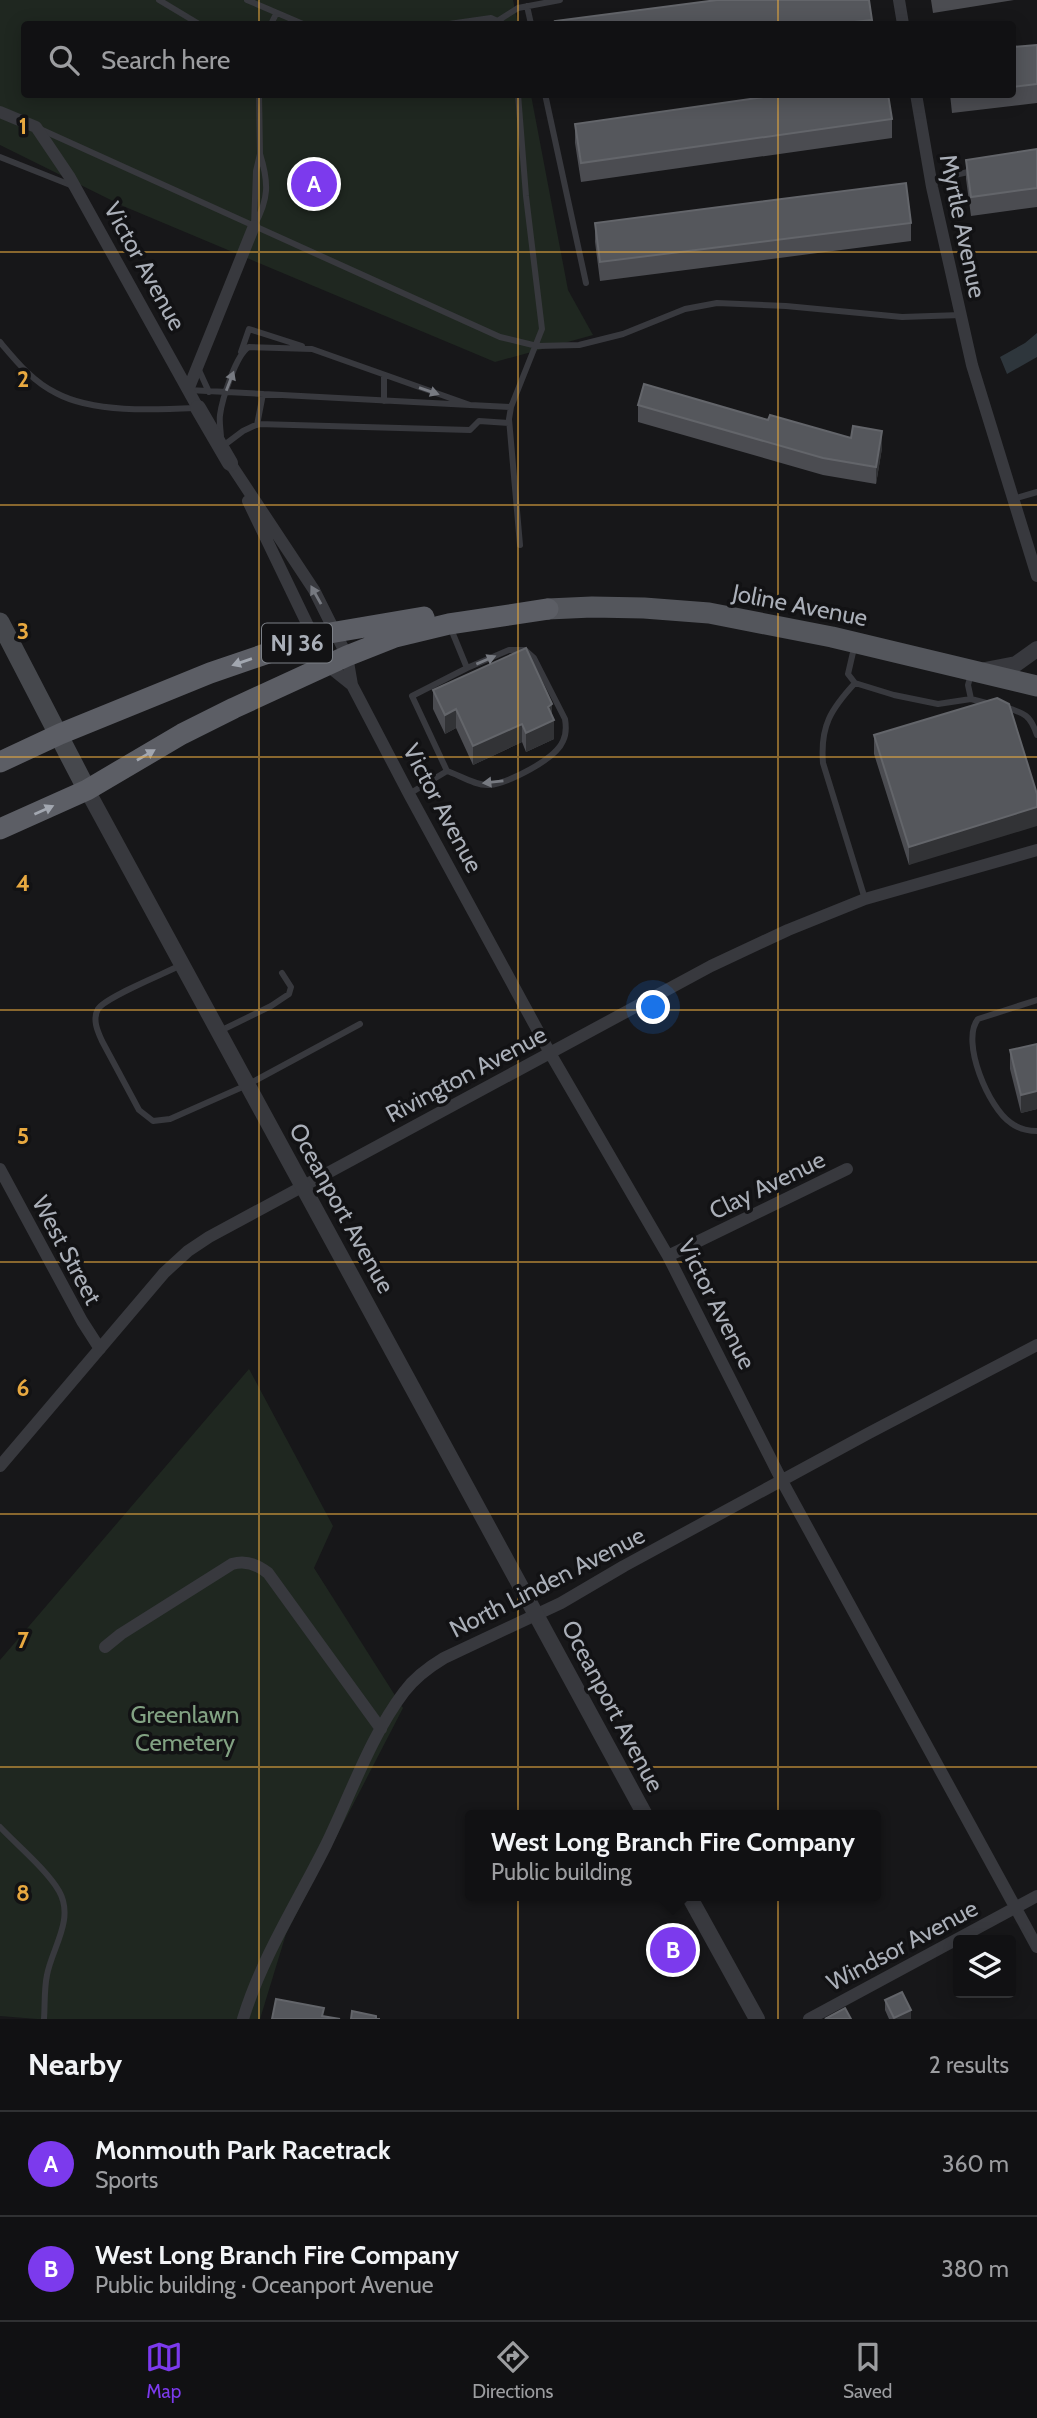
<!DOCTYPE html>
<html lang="en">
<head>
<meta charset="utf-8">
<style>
	body { margin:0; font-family:Cabin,sans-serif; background:#1e1f21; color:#f1f3f6 }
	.controls { position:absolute; right:21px; bottom:21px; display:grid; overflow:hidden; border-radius:7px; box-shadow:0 4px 18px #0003 }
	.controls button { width:63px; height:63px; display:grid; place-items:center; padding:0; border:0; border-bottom:2px solid #303133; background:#111113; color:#f1f3f6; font:35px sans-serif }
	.you { position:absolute; left:654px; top:1008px; width:24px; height:24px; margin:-18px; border:5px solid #fff; border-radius:50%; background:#1a73e8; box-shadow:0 0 0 10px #1a73e833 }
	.badge { display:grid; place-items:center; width:46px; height:46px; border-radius:50%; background:#7c3aed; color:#fff; font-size:23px; font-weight:700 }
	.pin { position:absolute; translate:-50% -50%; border:4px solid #fff; box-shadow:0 2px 7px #0006 }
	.popup { position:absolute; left:465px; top:1810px; width:416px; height:91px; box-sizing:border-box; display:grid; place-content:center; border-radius:7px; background:#111113; filter:drop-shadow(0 2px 5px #0005); font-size:23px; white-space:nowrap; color:#9c9da0 }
	.popup b { font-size:26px; color:#f1f3f6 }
	.popup::after { content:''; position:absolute; left:50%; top:100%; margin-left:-14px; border:14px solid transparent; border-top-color:#111113 }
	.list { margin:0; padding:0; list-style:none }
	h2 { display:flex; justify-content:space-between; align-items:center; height:91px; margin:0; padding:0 28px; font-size:30px }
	h2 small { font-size:23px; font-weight:400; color:#9c9da0 }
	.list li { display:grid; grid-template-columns:46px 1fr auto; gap:21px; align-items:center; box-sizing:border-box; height:105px; padding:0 28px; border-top:2px solid #303133 }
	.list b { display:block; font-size:26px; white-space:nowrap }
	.list p { margin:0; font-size:23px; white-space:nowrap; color:#9c9da0 }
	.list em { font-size:23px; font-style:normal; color:#9c9da0 }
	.icon { flex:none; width:38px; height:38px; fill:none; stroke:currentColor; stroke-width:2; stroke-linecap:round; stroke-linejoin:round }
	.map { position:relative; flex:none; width:1037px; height:2019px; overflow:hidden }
	.search { position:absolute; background:#111113; box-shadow:0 4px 18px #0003; left:21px; right:21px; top:21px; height:77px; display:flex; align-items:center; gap:18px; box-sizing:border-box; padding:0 24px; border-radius:7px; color:#9c9da0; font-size:26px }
	.sheet { height:301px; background:#111113 }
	nav { display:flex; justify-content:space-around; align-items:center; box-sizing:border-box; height:98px; border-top:2px solid #303133; background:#111113; font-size:19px; color:#9c9da0 }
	nav a { display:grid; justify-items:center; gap:4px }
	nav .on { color:#7c3aed }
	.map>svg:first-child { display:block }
	.green { fill:#1f2720 }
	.water { fill:#2e363c }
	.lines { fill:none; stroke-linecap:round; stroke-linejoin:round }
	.service { stroke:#38393e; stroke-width:6 }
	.minor { stroke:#38393e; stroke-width:12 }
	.tertiary { stroke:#38393e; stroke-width:16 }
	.secondary { stroke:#46484d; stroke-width:19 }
	.primary { stroke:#54565c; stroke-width:21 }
	.trunk { stroke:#5c5e65; stroke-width:21 }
	.wall { fill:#4b4c51 }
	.shaded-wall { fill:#323336 }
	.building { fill:#55575c; stroke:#63656a; stroke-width:2 }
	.oneway { fill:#777a81 }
	.oneway2 { fill:#a2a7b0 }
	.grid { fill:none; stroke:#e8a940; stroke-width:2; stroke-opacity:0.55 }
	.labels { text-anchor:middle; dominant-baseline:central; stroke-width:7; stroke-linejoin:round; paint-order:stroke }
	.shield { fill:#121214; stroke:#7c8087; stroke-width:2 }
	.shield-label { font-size:23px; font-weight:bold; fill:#aaafb8 }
	.street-label { font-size:24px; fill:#aaafb8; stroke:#121214 }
	.park-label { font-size:24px; fill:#82a283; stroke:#121214 }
	.grid-label { font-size:23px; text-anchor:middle; font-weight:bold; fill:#e8a940; stroke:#121214; stroke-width:7; stroke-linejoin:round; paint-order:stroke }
</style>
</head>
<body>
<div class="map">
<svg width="1037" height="2019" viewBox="0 0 1037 2019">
	<rect width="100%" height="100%" fill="#171719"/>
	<path class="green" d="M 0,0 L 513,0 L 518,24 L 24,24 L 24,94 L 531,95 L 568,290 L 593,335 L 495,362 L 123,206 L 0,145 Z
		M 249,1369 L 333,1526 L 314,1568 L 403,1708 L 286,1934 L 260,2019 L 37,2019 L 0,2016 L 0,1660 Z"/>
	<path class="water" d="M 1037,333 L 1037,357 L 1007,374 L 1000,357 L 1025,343 Z"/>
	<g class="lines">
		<path class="service" d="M 159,0 L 199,24
			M 247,0 L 303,24
			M 527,6 L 531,24
			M 499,20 L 518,8 L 560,0
			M 271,24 L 276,14
			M 449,24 L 491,18 L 504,24
			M 259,94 L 260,154
			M 518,94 L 526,196 L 542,329 L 511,407 L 509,419 L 520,545
			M 545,94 L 586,283
			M 40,129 L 500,337 L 537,346 L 579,345 L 623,334 L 685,309 L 717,303 L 786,306 L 902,317 L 961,315
			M 260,154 C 269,183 269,199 254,226 L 256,171 Z
			M 0,157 L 73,186
			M 931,180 L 973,171
			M 0,342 C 16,361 33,382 56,393 C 93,413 154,410 196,408
			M 241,352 L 249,329 L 302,346
			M 198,368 L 209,392
			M 188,390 C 282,395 376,400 470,405 L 312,349 L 249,347 C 236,354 222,400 220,415 C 219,423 221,431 221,439
			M 384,401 L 384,375
			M 470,405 L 511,407
			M 257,425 L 263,394
			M 223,446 L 243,431 L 258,424 L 470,430 L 479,421 L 509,423
			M 1013,499 L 1037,492
			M 854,648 L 848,674 L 855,683 L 894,695 L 938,704 L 971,699
			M 971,674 L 968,685 L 971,699 L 990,704
			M 855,683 C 831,709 820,726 823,763 L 865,899
			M 1004,707 C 1024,713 1030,714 1037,735
			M 447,771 C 459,775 476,786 489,785 C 508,783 555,760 563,741 C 566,735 566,725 565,719 L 534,658 L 525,650 L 509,650 L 467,668 L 451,629
			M 409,794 L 447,771 L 412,696 L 467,668
			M 181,965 C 166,973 105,997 98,1009 C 92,1020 98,1032 102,1041 L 139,1110 L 153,1121 L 170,1119 L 247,1085 L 360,1024
			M 1037,1000 L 978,1019 C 960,1041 989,1109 1011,1123 C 1019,1129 1027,1131 1037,1131
			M 220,1031 L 271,1006 L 289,994 L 291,987 L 282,973
			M 0,1827 C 17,1845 47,1870 59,1891 C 75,1919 52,1948 47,1975 C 44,1989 45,2005 44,2019"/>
		<path class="minor" d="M 899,0 L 903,24
			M 916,94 L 932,187 L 972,365 L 1037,576
			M 0,112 L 36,127 L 69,176 L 198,408
			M 188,390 L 254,226
			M 230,463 L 314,590 L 347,656 L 352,685 L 409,794 L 550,1053 L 668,1256 L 782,1481 L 1037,1947
			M 248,501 L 327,665 L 352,685
			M 0,1169 L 82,1321 L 100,1349
			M 668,1256 L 847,1169
			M 0,1466 L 164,1273 L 188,1251 L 209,1237 L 711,966 L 788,930 L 865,899 L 1037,850
			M 105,1647 L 121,1634 L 232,1564 C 246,1560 257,1564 268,1573 L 381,1729
			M 243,2019 C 262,1957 297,1903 326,1845 C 351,1794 370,1737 404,1692 C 415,1677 429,1667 444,1658 L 561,1603 L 624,1566 L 869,1433 L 1037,1345
			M 809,2019 L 1037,1896"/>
		<path class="tertiary" d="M 198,408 L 230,463
			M 985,670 L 1016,664 L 1037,649
			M 87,790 L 645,1815
			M 689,1896 L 757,2019"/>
		<path class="secondary" d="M 0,622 L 87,790"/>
		<path class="primary" d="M 548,609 L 592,607 L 644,608 L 709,613 L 832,637 L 1037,686"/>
		<path class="trunk" d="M 0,762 L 60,734 L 210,673 L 324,634 L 424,617
			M 0,829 L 87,790 L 182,734 L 234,708 L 347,656 L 395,637 L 449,624 L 548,609"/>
	</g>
	<path class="wall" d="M 931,0 L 1014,0 L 933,13 Z
		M 872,20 L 872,24 L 555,24 Z
		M 1037,45 L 1037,103 L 952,113 L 950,94 L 1012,94 L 1012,47 Z
		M 892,119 L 892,138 L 581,182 L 575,143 L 575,124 Z
		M 1037,149 L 1037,207 L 971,216 L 966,179 L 966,160 Z
		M 595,223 L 911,223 L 911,241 L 600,281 L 595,242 Z
		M 638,405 L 768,420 L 882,448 L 876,484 L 823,475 L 638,422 Z
		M 433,690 L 552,717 L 554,739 L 526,752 L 522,742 L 473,765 L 456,728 L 445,734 L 433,709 Z
		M 874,735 L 1037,794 L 909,865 L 874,754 Z
		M 1037,1044 L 1037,1109 L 1021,1113 L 1010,1069 L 1010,1050 Z
		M 885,2000 L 911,2019 L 889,2019 L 885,2010 Z"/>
	<path class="shaded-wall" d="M 882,431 L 882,448 L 876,484 L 876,467 Z
		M 552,704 L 552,721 L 554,720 L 554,739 L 526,752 L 526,733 L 548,707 Z
		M 456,709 L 456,728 L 445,734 L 445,715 Z
		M 522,724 L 522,742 L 473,765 L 473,746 Z
		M 1037,807 L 1037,826 L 909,865 L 909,847 Z
		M 1037,1091 L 1037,1109 L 1021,1113 L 1021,1095 Z
		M 911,2010 L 911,2019 L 894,2019 L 894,2018 Z"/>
	<path class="building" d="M 717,0 L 869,0 L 872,20 L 836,24 L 556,24 L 555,21 Z
		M 1037,45 L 1037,84 L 1012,87 L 1012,47 Z
		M 785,94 L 888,94 L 892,119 L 581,163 L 575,124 Z
		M 1037,149 L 1037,188 L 971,197 L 966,160 Z
		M 906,183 L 911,223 L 600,262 L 595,223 Z
		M 644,384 L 768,420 L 770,415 L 851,438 L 853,426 L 882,431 L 876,467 L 823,458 L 638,405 Z
		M 526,648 L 552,704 L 548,707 L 554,720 L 526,733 L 522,724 L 473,746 L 456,709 L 445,715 L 433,690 Z
		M 997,698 L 1009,704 L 1037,794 L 1037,807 L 909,847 L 874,735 Z
		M 1037,1044 L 1037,1091 L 1021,1095 L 1010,1050 Z
		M 902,1992 L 911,2010 L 894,2018 L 885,2000 Z
		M 276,1999 L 324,2008 L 322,2016 L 340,2019 L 272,2019 Z
		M 845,2008 L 851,2019 L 825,2019 Z
		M 352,2011 L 376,2016 L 376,2019 L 380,2019 L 351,2019 Z"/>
	<defs><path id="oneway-solid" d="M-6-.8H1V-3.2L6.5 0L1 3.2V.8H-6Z" transform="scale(1.75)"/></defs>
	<g class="oneway">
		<use href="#oneway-solid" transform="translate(230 381) rotate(-69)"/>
		<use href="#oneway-solid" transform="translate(429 391) rotate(19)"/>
		<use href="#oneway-solid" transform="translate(316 595) rotate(-119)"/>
		<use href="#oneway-solid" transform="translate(486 660) rotate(-23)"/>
		<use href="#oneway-solid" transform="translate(493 782) rotate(174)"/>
	</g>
	<g class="oneway2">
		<use href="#oneway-solid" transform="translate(242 662) rotate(161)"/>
		<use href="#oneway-solid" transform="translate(146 755) rotate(-30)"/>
		<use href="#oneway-solid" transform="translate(44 810) rotate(-24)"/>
	</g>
	<path class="grid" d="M 259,0 L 259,24M 518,0 L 518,24M 778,0 L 778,24M 259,94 L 259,2019M 518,94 L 518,2019M 778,94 L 778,2019M 0,252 L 1037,252M 0,505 L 1037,505M 0,757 L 1037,757M 0,1010 L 1037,1010M 0,1262 L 1037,1262M 0,1514 L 1037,1514M 0,1767 L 1037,1767"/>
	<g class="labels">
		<rect class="shield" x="262" y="623.5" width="70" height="39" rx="5"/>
		<g class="shield-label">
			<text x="297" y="643">NJ 36</text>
		</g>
		<g class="street-label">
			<text transform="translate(963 226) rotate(78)">Myrtle Avenue</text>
			<text transform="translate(145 266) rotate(61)">Victor Avenue</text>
			<text transform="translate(800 605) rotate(11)">Joline Avenue</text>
			<text transform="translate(443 808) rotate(62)">Victor Avenue</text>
			<text transform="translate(466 1074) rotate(-28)">Rivington Avenue</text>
			<text transform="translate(767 1185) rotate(-26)">Clay Avenue</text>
			<text transform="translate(342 1208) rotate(61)">Oceanport Avenue</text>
			<text transform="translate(67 1250) rotate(62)">West Street</text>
			<text transform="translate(717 1304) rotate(63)">Victor Avenue</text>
			<text transform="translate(547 1582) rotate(-27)">North Linden Avenue</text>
			<text transform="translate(613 1706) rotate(62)">Oceanport Avenue</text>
			<text transform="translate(902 1945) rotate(-28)">Windsor Avenue</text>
		</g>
		<g class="park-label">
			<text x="185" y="1714">Greenlawn<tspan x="185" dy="28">Cemetery</tspan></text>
		</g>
	</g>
	<g class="grid-label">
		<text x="23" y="134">1</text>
		<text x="23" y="387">2</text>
		<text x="23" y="639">3</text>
		<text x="23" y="891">4</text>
		<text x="23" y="1144">5</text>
		<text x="23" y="1396">6</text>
		<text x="23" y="1648">7</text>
		<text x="23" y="1901">8</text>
	</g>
</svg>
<div class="controls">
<button><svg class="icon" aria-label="layers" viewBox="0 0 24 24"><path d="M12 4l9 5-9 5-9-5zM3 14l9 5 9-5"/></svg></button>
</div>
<div class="you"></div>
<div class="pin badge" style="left:314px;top:184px">A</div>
<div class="pin badge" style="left:673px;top:1950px">B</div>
<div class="popup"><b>West Long Branch Fire Company</b>Public building</div>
<div class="search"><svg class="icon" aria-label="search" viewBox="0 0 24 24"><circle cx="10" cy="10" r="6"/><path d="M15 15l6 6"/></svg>Search here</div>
</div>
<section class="sheet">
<h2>Nearby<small>2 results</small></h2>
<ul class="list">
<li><span class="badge">A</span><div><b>Monmouth Park Racetrack</b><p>Sports</p></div><em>360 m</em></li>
<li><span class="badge">B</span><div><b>West Long Branch Fire Company</b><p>Public building · Oceanport Avenue</p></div><em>380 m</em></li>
</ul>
</section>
<nav>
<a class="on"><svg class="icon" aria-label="map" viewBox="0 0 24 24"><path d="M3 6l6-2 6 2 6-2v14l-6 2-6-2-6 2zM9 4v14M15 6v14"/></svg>Map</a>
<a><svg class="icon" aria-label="directions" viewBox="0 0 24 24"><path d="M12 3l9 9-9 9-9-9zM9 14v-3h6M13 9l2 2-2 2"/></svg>Directions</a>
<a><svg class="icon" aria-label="saved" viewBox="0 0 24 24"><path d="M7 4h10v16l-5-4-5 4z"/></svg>Saved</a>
</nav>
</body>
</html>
